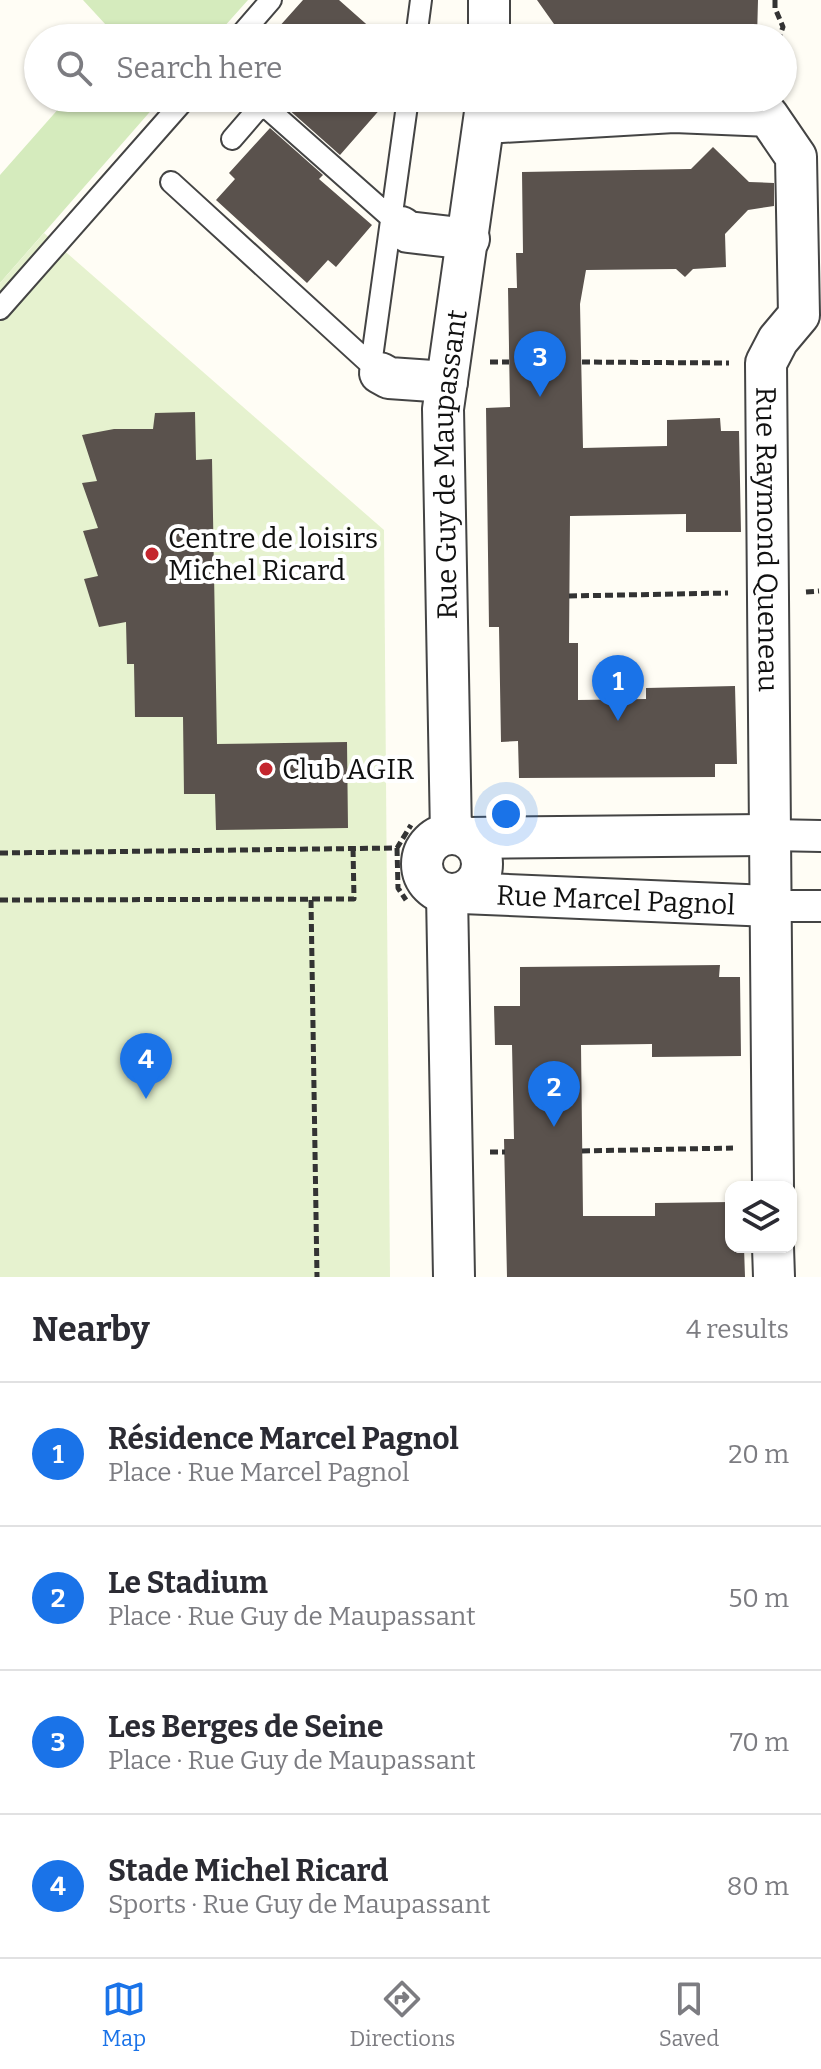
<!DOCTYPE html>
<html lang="en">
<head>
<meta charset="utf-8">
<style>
	body { margin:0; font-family:Bitter,serif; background:#f2f2f3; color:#2b2b33 }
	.controls { position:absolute; right:24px; bottom:24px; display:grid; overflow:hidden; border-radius:16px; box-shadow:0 2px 6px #0004 }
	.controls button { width:72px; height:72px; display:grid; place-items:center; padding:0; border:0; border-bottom:2px solid #e1e1e2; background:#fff; color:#2b2b33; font:40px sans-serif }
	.you { position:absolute; left:506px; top:814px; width:28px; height:28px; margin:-20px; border:6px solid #fff; border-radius:50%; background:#1a73e8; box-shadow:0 0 0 12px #1a73e833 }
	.badge { display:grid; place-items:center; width:52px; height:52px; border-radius:50%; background:#1a73e8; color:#fff; font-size:26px; font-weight:700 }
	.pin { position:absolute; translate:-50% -66px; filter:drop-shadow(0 2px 4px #0008) }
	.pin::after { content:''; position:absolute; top:42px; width:28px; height:24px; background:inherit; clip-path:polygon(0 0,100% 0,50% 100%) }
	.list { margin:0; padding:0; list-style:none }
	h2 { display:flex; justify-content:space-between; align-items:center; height:104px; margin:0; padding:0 32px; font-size:34px }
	h2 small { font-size:26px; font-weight:400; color:#7c7c81 }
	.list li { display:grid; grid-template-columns:52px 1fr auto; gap:24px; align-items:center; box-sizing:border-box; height:144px; padding:0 32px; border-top:2px solid #e1e1e2 }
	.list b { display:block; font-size:30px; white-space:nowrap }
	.list p { margin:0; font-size:26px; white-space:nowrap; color:#7c7c81 }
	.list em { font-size:26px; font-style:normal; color:#7c7c81 }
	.icon { flex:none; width:44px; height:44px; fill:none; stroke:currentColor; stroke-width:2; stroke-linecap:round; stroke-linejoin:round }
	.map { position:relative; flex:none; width:821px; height:1277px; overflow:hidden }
	.search { position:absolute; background:#fff; box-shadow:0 2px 6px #0004; left:24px; right:24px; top:24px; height:88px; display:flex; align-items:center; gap:20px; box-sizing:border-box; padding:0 28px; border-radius:44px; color:#7c7c81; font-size:30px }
	.sheet { height:680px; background:#fff }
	nav { display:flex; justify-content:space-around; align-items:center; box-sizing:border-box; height:112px; border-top:2px solid #e1e1e2; background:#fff; font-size:22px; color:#7c7c81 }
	nav a { display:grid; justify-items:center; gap:4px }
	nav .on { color:#1a73e8 }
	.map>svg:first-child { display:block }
	.green { fill:#d5ebbd }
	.pitch { fill:#e6f2cf }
	.building { fill:#5a524d }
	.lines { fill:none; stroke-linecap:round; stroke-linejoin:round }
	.service-casing { stroke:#444; stroke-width:24 }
	.pedestrian-casing { stroke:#444; stroke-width:34 }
	.minor-casing { stroke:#444; stroke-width:44 }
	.path { stroke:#333; stroke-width:5; stroke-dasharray:8 4; stroke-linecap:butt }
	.service { stroke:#fff; stroke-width:20 }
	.pedestrian { stroke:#fff; stroke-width:30 }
	.minor { stroke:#fff; stroke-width:40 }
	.poi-dot { fill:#c4262e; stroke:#fff; stroke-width:3 }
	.labels { text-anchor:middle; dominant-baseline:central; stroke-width:8; stroke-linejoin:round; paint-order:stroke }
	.street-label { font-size:28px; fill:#111; stroke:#fff }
	.poi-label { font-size:28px; fill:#111; stroke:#fff; text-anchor:start }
</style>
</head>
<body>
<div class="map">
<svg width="821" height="1277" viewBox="0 0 821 1277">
	<rect width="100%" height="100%" fill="#fffdf5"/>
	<path class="green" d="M 83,0 L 248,0 L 214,38 L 118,38 Z
		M 68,98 L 162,98 L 0,283 L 0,175 Z"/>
	<path class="pitch" d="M 44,233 L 384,530 L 390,1277 L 0,1277 L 0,283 Z"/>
	<path class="building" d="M 303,0 L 339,0 L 382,38 L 269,38 Z
		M 537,0 L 758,0 L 757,38 L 571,38 L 554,24 Z
		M 296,98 L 390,98 L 340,155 L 287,108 Z
		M 270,128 L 323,175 L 319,179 L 372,225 L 336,267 L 328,260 L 307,283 L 216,200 L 235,179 L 229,173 Z
		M 713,147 L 749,182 L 774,183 L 774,206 L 748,210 L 725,234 L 726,267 L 693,269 L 685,277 L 676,269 L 586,270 L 580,304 L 583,448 L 667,446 L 667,420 L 720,418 L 721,431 L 739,431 L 741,532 L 686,532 L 686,514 L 570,516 L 569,643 L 578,643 L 578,700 L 646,699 L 646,688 L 735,686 L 737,764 L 715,764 L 715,777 L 519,778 L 518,741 L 501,742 L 499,627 L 489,627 L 486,408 L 510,407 L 508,288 L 517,288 L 516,253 L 523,253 L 522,172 L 691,169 Z
		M 195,412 L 196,460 L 212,459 L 217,744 L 347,742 L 348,828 L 216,830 L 215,794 L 184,794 L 183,717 L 135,717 L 134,664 L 127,664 L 126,622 L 99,627 L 84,579 L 98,576 L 83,531 L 98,528 L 82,483 L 97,481 L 82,435 L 114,429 L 153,429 L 155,413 Z
		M 720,965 L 719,977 L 740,977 L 741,1056 L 652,1057 L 652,1044 L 581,1045 L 583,1216 L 655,1216 L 655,1203 L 731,1202 L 731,1247 L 744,1247 L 745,1277 L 507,1277 L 504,1139 L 514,1139 L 512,1045 L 495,1045 L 494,1006 L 520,1006 L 520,967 Z"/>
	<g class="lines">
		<g class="service-casing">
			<path id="service" d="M 238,38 L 271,0
				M 416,38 L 421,0
				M 232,139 L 257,110 L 267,108 L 398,224
				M 171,182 L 380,373
				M 0,309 L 186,98
				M 371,365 L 408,98"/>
		</g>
		<g class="pedestrian-casing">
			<path id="pedestrian" d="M 770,835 L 821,836
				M 771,906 L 821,906"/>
		</g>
		<g class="minor-casing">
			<g id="minor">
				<path d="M 489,0 L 489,38"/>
				<path id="s1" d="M 485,123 L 674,112 L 768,116 L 796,157 L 799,315 L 778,340 L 766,363 L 773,1187"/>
				<path d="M 401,227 L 408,232 L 469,239"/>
				<path d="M 380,373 L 389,378 L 447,382"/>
				<circle cx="452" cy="864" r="30"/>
				<path id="s2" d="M 451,834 L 443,409 L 487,98"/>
				<path d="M 468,838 L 770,835"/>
				<path id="s3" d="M 462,893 L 771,906"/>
				<path d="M 447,894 L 454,1277"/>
				<path d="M 773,1247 L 774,1277"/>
			</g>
		</g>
		<path class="path" d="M 775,0 L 775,8 L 783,27 L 779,38
			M 490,362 L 509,362
			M 582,362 L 729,363
			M 806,592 L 819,591
			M 569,596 L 728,593
			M 397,848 L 398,888 L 406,900
			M 0,853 L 397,848 L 411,825
			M 0,900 L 354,899 L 353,848
			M 311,900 L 317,1277
			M 582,1151 L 733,1148
			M 490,1152 L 505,1152"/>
		<use href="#service" class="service"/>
		<use href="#pedestrian" class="pedestrian"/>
		<use href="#minor" class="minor"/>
	</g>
	<g class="poi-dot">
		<circle cx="152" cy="554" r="8"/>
		<circle cx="266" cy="769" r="8"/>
	</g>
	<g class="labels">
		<g class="street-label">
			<text stroke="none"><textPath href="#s2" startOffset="370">Rue Guy de Maupassant</textPath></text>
			<text stroke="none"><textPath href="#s1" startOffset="726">Rue Raymond Queneau</textPath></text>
			<text stroke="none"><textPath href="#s3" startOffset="154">Rue Marcel Pagnol</textPath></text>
		</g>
		<g class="poi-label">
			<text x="168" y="538">Centre de loisirs<tspan x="168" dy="32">Michel Ricard</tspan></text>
			<text x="282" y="769">Club AGIR</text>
		</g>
	</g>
</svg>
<div class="controls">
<button><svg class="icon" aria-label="layers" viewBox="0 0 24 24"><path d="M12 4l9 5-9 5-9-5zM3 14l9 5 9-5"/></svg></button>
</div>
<div class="you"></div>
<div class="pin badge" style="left:618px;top:721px">1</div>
<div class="pin badge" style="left:554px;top:1127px">2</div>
<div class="pin badge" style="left:540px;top:397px">3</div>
<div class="pin badge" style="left:146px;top:1099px">4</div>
<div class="search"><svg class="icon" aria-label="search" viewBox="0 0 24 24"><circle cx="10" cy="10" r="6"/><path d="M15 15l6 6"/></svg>Search here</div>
</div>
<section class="sheet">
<h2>Nearby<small>4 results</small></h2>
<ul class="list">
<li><span class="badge">1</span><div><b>Résidence Marcel Pagnol</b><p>Place · Rue Marcel Pagnol</p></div><em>20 m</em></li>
<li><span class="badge">2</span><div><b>Le Stadium</b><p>Place · Rue Guy de Maupassant</p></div><em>50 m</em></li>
<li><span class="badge">3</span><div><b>Les Berges de Seine</b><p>Place · Rue Guy de Maupassant</p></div><em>70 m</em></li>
<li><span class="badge">4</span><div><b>Stade Michel Ricard</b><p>Sports · Rue Guy de Maupassant</p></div><em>80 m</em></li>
</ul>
</section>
<nav>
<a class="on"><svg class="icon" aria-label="map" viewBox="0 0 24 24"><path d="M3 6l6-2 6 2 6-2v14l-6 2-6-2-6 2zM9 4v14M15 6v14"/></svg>Map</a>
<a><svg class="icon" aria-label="directions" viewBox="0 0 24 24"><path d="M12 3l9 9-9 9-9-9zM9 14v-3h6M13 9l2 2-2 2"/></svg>Directions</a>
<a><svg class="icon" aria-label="saved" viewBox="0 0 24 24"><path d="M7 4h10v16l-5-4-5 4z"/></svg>Saved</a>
</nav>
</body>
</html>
